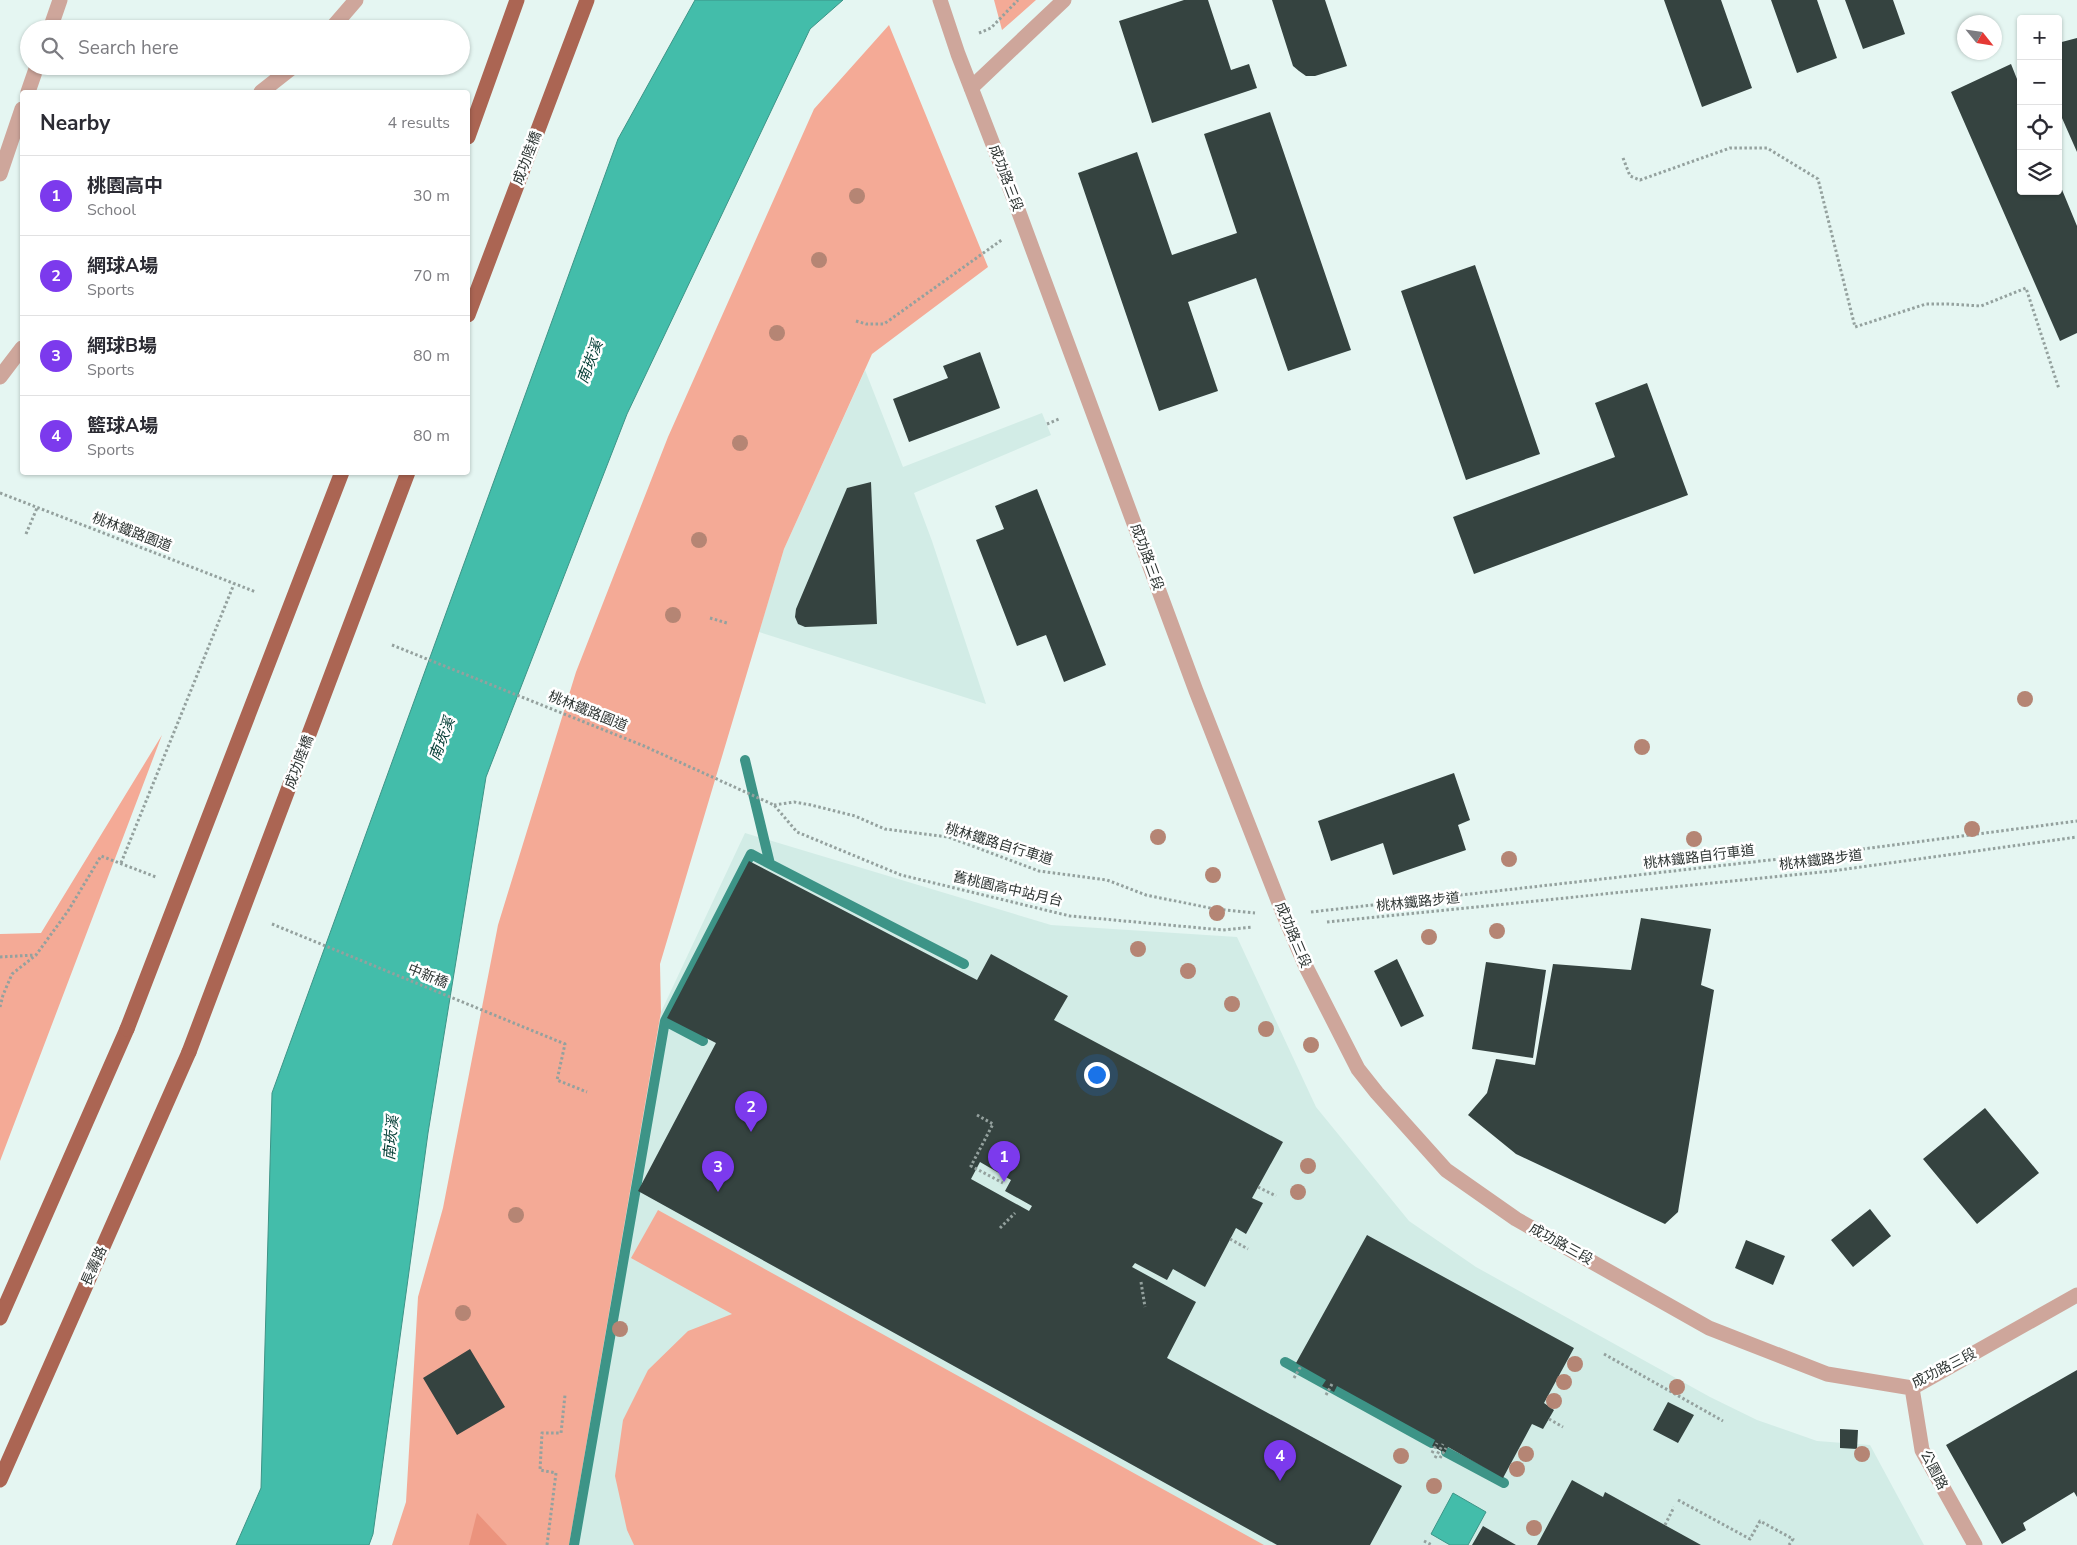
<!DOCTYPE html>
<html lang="en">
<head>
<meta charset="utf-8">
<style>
	body { margin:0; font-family:"Nunito Sans","Noto Sans TC",sans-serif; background:#f7f7f7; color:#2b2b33 }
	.controls { position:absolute; right:15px; top:15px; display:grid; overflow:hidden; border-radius:5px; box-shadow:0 1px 4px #0004 }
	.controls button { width:45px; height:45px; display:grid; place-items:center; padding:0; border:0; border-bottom:1px solid #e1e1e2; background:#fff; color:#2b2b33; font:25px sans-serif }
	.compass { position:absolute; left:1957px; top:15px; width:45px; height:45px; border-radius:50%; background:#fff; box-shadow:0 1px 4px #0004; rotate:120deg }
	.you { position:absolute; left:1096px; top:1074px; width:18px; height:18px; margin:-12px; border:4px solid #fff; border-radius:50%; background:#1a73e8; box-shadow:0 0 0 8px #1a73e833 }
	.badge { display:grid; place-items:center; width:32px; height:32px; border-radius:50%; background:#7c3aed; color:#fff; font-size:16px; font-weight:700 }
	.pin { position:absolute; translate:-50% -41px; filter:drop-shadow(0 1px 2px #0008) }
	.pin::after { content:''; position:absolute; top:26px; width:18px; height:15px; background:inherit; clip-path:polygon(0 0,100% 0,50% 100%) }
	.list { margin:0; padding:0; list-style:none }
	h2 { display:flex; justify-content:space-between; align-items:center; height:65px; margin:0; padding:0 20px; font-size:21px }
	h2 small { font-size:16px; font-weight:400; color:#7c7c81 }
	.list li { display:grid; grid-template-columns:32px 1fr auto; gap:15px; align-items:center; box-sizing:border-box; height:80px; padding:0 20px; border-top:1px solid #e1e1e2 }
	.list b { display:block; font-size:19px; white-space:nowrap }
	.list p { margin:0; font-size:16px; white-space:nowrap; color:#7c7c81 }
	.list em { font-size:16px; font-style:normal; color:#7c7c81 }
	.icon { flex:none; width:28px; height:28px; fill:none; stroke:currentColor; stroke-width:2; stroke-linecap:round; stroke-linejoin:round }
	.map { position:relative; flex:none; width:2077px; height:1545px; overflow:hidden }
	.search { position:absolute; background:#fff; box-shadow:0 1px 4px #0004; left:20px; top:20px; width:450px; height:55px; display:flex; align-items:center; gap:12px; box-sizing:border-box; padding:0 18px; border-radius:28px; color:#7c7c81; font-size:19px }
	.panel { position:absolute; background:#fff; box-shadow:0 1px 4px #0004; left:20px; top:90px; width:450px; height:385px; border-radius:5px }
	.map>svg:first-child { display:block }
	.built { fill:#d2ece6 }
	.green { fill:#f4aa96 }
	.forest { fill:#eb937d }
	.water { fill:#43bdaa; stroke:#3d9487 }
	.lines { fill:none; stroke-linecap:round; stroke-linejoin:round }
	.stream { stroke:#3d9487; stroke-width:10 }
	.building { fill:#354340; fill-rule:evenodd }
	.path { stroke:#94a19e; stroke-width:3; stroke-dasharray:2.5 2.5; stroke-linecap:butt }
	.minor { stroke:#cea69b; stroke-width:15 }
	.major { stroke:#ab6553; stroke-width:15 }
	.major-bridge { stroke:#ab6553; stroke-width:15 }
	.tree { fill:#b58574 }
	.labels { text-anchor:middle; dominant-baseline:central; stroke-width:5; stroke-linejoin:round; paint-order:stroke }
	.street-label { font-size:14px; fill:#2f3634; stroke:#fff }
	.water-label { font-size:15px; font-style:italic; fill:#094139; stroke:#fff }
</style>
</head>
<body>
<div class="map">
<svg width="2077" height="1545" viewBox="0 0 2077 1545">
	<rect width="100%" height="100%" fill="#e5f6f2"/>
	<path class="built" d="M 865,370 L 903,467 L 1042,413 L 1051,435 L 914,493 L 932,541 L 986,704 L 759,632 L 784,549 Z
		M 745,833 L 1051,925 L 1237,937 L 1316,1107 L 1409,1221 L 1476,1267 L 1710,1397 L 1757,1420 L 1817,1441 L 1870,1445 L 1924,1545 L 569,1545 L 661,1012 Z"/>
	<path class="green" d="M 994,0 L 1036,0 L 1002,30 Z
		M 889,25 L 988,267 L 872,354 L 784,549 L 660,964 L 661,1012 L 569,1545 L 392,1545 L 406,1502 L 418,1297 L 443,1208 L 498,925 L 576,672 L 668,437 L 814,109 Z
		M 162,735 L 0,1161 L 0,934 L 41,933 Z
		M 658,1210 L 1264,1545 L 634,1545 L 627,1530 L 615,1476 L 623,1420 L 648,1370 L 688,1331 L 732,1314 L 631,1258 Z"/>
	<path class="forest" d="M 477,1513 L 507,1545 L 469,1545 Z"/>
	<path class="water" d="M 695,0 L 843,0 L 810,29 L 627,414 L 486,777 L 428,1133 L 373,1534 L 369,1545 L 236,1545 L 261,1488 L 272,1093 L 618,139 Z
		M 1453,1493 L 1486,1512 L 1468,1545 L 1450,1545 L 1431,1534 Z"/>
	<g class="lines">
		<path class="stream" d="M 770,864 L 964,964
			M 665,1021 L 703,1041
			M 1285,1362 L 1432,1443
			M 1446,1452 L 1504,1483
			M 574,1545 L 665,1021 L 751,854 L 770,864 L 745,760"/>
	</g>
	<path class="building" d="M 1184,0 L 1208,0 L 1231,70 L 1249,64 L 1257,88 L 1152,123 L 1119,21 Z
		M 1272,0 L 1325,0 L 1347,66 L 1315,76 L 1306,76 L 1299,71 L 1293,66 Z
		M 1664,0 L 1721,0 L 1752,88 L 1702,107 Z
		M 1771,0 L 1817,0 L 1837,58 L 1797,73 Z
		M 1845,0 L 1893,0 L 1905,34 L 1863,49 Z
		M 2077,38 L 2077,152 L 2058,109 L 2058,43 Z
		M 2011,64 L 2021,89 L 2021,191 L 2058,191 L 2058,180 L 2077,226 L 2077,333 L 2060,341 L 1951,92 Z
		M 1270,112 L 1351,350 L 1288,371 L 1256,278 L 1188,302 L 1218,391 L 1159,411 L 1078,173 L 1137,152 L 1172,255 L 1237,233 L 1204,134 Z
		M 1475,265 L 1540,454 L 1466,480 L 1401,291 Z
		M 980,352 L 1000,408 L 909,442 L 893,399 L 948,378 L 943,366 Z
		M 1647,383 L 1688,495 L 1474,574 L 1453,517 L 1615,457 L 1595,403 Z
		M 871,482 L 877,624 L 805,627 L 798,624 L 795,617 L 796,609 L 847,488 Z
		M 1037,489 L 1106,665 L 1064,682 L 1046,635 L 1017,646 L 976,540 L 1004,529 L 995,506 Z
		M 1454,773 L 1470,820 L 1458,825 L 1466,850 L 1393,875 L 1383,843 L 1331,861 L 1318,821 Z
		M 749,861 L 977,980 L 991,954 L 1068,996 L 1054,1020 L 1283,1142 L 1252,1198 L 1263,1203 L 1246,1234 L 1236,1228 L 1205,1287 L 1173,1269 L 1167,1280 L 1135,1263 L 1132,1267 L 1196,1302 L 1167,1358 L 1402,1486 L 1370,1545 L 1277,1545 L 638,1191 L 716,1043 L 667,1018 ZM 980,1162 L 1011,1180 L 1005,1191 L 1032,1206 L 1029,1211 L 971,1179 Z
		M 1641,918 L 1711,929 L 1701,985 L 1714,990 L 1678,1212 L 1665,1224 L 1516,1154 L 1468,1115 L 1487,1093 L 1496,1059 L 1535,1065 L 1553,964 L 1631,970 Z
		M 1397,959 L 1424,1016 L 1401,1027 L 1374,971 Z
		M 1486,962 L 1546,970 L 1533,1058 L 1472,1049 Z
		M 1985,1108 L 2039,1173 L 1977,1224 L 1923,1159 Z
		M 1870,1209 L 1891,1236 L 1853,1267 L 1831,1240 Z
		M 1367,1235 L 1574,1348 L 1544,1403 L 1554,1410 L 1543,1429 L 1532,1424 L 1503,1478 L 1448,1447 L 1445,1453 L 1432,1446 L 1435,1440 L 1337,1386 L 1334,1392 L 1322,1386 L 1326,1380 L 1296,1363 Z
		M 1746,1240 L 1785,1256 L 1773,1285 L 1735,1268 Z
		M 470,1349 L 505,1407 L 457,1435 L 423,1378 Z
		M 2077,1370 L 2077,1497 L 2074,1492 L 2023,1523 L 2026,1530 L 2002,1544 L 1946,1445 Z
		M 1668,1402 L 1694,1415 L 1678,1443 L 1653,1430 Z
		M 1840,1429 L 1858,1430 L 1857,1449 L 1840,1448 Z
		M 1572,1480 L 1603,1497 L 1605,1492 L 1701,1545 L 1537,1545 Z
		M 1483,1526 L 1516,1545 L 1472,1545 Z"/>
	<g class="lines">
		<path class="path" d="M 979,33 L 991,28 L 1018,0
			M 1623,158 L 1630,176 L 1640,180 L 1730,148 L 1767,148 L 1818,179 L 1855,327 L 1926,304 L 1949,304 L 1981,306 L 2026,288 L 2059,389
			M 856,321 L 866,324 L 884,324 L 1003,239
			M 1047,424 L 1059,419
			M 0,493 L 256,592
			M 26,534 L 37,508
			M 710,618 L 727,623
			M 392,645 L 644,746 L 774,805 L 797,832 L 901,875 L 1070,916 L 1223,930 L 1253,927
			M 774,805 L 794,802 L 811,805 L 855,816 L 885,829 L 948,837 L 1039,871 L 1107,880 L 1146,895 L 1215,909 L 1255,913
			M 121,863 L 234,584
			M 1311,912 L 1832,853 L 2077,821
			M 1327,922 L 1832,871 L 2077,837
			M 272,924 L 565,1044 L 557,1080 L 587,1092
			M 0,957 L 35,955
			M 0,1007 L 3,995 L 12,974 L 36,955 L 68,911 L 101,856 L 156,877
			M 977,1115 L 993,1124 L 971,1166 L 1003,1183
			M 1258,1187 L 1276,1196
			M 1000,1228 L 1015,1213
			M 1230,1239 L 1248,1249
			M 1141,1282 L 1145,1307
			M 1604,1354 L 1723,1421
			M 1294,1378 L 1301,1366
			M 1326,1395 L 1332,1384
			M 1549,1419 L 1563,1427
			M 1432,1453 L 1437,1443
			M 1435,1458 L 1443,1444
			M 1440,1458 L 1446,1448
			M 1428,1488 L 1430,1486
			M 1678,1500 L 1750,1539 L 1760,1521 L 1793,1539 L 1789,1545
			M 1665,1525 L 1674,1507
			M 1424,1541 L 1432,1545
			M 547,1545 L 556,1473 L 540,1470 L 542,1433 L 561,1433 L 565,1395"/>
		<path class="minor" d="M 940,0 L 958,54 L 1011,191 L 1196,691 L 1283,913 L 1306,967 L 1358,1069 L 1377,1093 L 1446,1170 L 1516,1219 L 1709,1328 L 1827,1374 L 1912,1388 L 2077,1295
			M 50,29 L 60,0
			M 331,29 L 356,0
			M 971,88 L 1064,0
			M 28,92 L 37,66
			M 261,92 L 294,66
			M 0,174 L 22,109
			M 0,377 L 22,348
			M 1912,1388 L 1922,1450 L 1975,1545"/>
		<path class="major" d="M 468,137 L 517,0
			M 468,315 L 587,0
			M 0,1318 L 127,1029
			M 0,1480 L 189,1052"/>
		<path class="major-bridge" d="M 127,1029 L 342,472
			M 189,1052 L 408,472"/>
	</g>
	<g class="tree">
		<circle cx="857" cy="196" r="8"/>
		<circle cx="819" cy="260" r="8"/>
		<circle cx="777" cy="333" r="8"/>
		<circle cx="740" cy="443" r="8"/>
		<circle cx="699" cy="540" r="8"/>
		<circle cx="673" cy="615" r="8"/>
		<circle cx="2025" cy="699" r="8"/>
		<circle cx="1642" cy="747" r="8"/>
		<circle cx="1972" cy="829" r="8"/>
		<circle cx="1158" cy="837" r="8"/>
		<circle cx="1694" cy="839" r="8"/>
		<circle cx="1509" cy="859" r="8"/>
		<circle cx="1213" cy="875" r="8"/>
		<circle cx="1217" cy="913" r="8"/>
		<circle cx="1497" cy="931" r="8"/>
		<circle cx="1429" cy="937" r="8"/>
		<circle cx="1138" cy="949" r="8"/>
		<circle cx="1188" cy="971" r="8"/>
		<circle cx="1232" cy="1004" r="8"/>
		<circle cx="1266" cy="1029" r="8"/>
		<circle cx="1311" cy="1045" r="8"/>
		<circle cx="1308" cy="1166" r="8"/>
		<circle cx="1298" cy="1192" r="8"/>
		<circle cx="516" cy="1215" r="8"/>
		<circle cx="463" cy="1313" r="8"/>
		<circle cx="620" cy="1329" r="8"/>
		<circle cx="1575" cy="1364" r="8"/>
		<circle cx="1564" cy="1382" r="8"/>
		<circle cx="1677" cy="1387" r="8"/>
		<circle cx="1554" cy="1401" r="8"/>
		<circle cx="1526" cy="1454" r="8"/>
		<circle cx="1862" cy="1454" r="8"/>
		<circle cx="1401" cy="1456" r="8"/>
		<circle cx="1517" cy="1469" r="8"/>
		<circle cx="1434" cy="1486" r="8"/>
		<circle cx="1534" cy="1528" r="8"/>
	</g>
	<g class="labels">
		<g class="street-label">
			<text transform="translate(527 158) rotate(-69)">成功陸橋</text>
			<text transform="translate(1006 178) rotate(69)">成功路三段</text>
			<text transform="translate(132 532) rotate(21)">桃林鐵路園道</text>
			<text transform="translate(1147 557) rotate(70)">成功路三段</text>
			<text transform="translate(588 711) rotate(22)">桃林鐵路園道</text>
			<text transform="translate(299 762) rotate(-69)">成功陸橋</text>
			<text transform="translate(999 844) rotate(17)">桃林鐵路自行車道</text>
			<text transform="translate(1699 857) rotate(-7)">桃林鐵路自行車道</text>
			<text transform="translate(1821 860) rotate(-7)">桃林鐵路步道</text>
			<text transform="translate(1008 889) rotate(13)">舊桃園高中站月台</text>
			<text transform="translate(1418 902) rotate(-6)">桃林鐵路步道</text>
			<text transform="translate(1293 935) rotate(67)">成功路三段</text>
			<text transform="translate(428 976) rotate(22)">中新橋</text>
			<text transform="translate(1561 1244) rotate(29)">成功路三段</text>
			<text transform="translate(94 1266) rotate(-66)">長壽路</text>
			<text transform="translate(1944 1368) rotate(-27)">成功路三段</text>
			<text transform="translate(1934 1470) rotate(63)">公園路</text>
		</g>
		<g class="water-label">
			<text transform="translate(590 362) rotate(-69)">南崁溪</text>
			<text transform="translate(442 739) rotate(-69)">南崁溪</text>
			<text transform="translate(391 1138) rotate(-85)">南崁溪</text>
		</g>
	</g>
</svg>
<div class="controls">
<button>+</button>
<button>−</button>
<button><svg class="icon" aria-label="locate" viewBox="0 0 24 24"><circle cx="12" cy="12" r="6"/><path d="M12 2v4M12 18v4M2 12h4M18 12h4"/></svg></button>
<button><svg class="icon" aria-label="layers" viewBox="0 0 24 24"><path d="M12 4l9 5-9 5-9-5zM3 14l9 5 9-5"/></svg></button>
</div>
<svg class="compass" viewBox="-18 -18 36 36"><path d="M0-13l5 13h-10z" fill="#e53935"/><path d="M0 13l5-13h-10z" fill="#7c7c81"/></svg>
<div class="you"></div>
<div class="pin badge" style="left:1004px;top:1182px">1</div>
<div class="pin badge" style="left:751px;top:1132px">2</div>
<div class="pin badge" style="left:718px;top:1192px">3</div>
<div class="pin badge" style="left:1280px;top:1481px">4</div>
<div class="search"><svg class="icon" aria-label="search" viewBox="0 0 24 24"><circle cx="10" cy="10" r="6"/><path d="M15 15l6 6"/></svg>Search here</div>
<section class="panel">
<h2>Nearby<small>4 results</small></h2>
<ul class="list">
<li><span class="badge">1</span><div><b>桃園高中</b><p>School</p></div><em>30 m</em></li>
<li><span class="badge">2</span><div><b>網球A場</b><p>Sports</p></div><em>70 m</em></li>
<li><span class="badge">3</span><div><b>網球B場</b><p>Sports</p></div><em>80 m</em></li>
<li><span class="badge">4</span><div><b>籃球A場</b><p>Sports</p></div><em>80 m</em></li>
</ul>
</section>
</div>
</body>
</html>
